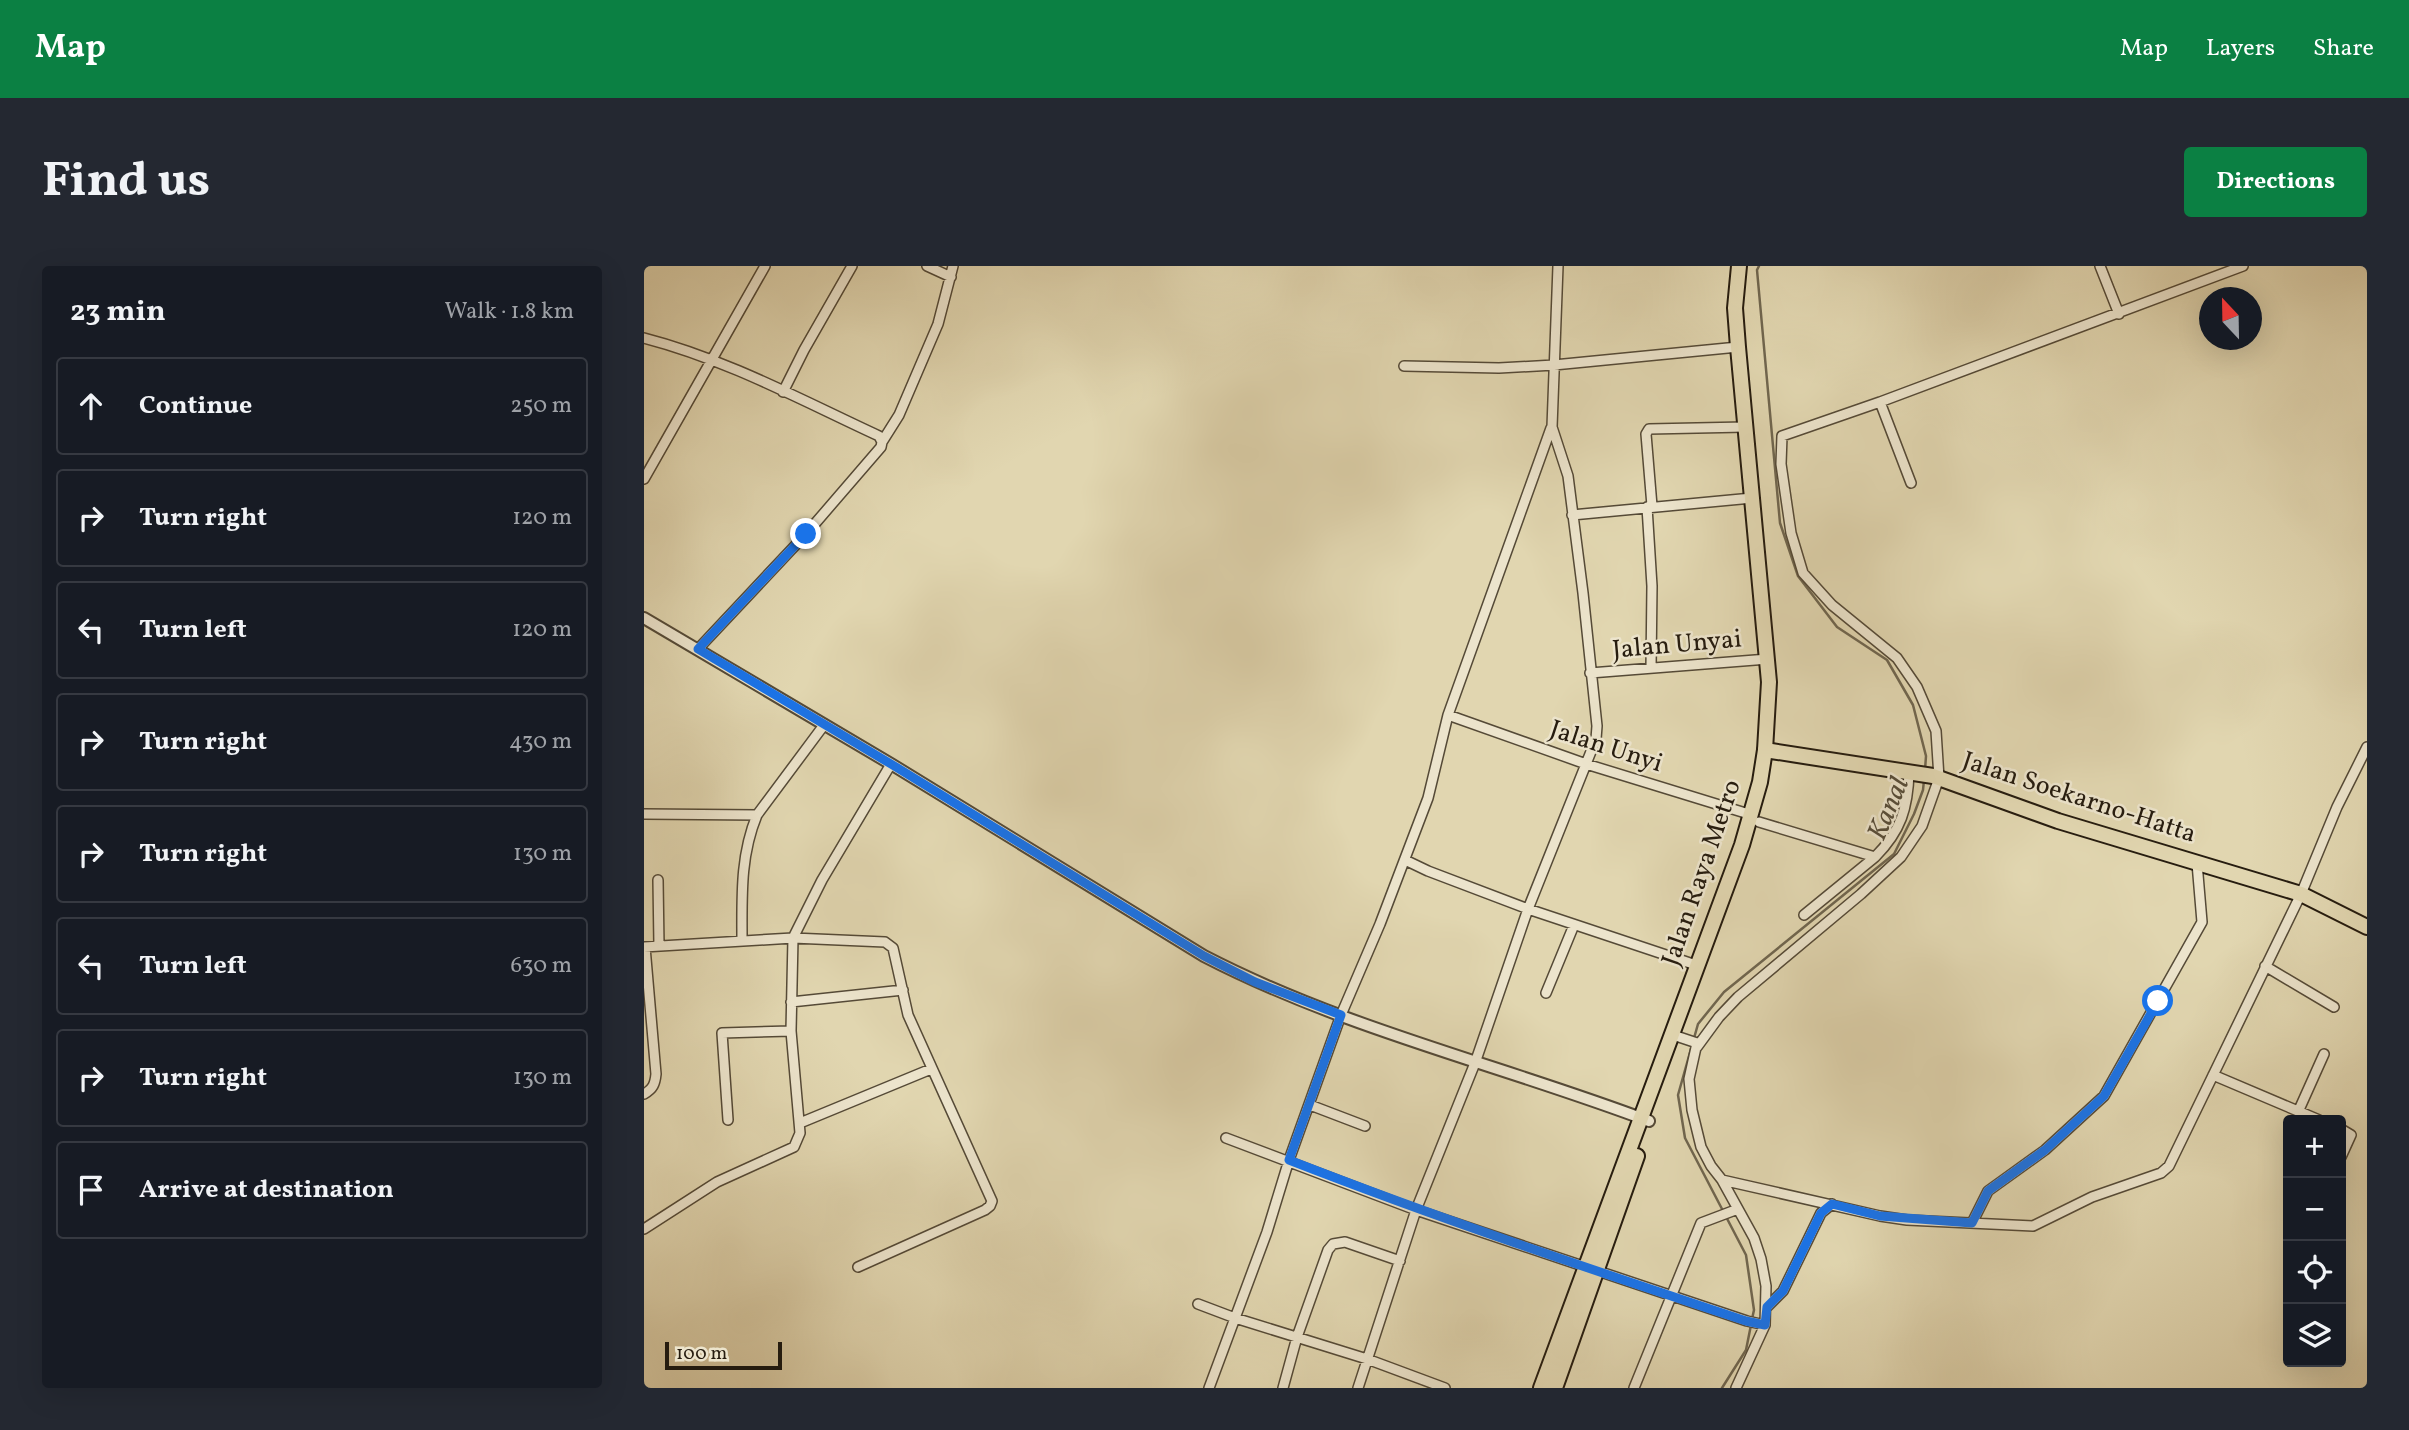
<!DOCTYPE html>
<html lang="en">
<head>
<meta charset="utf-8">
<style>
	body { margin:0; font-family:Vollkorn,serif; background:#242831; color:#f1f3f6 }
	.controls { position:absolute; right:21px; bottom:21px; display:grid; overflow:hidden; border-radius:7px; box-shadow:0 7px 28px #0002 }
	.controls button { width:63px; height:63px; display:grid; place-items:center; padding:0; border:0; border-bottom:2px solid #363941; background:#171b24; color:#f1f3f6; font:35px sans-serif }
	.compass { position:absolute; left:1555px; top:21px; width:63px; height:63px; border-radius:50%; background:#171b24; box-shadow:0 7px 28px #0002; rotate:338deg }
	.scale { position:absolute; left:21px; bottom:18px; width:117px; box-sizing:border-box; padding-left:7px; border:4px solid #261c0f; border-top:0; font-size:19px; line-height:24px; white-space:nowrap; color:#261c0f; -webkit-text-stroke:5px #ece4cc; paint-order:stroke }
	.stop { position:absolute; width:21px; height:21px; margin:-16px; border:5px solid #1a73e8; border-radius:50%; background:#fff }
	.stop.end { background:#1a73e8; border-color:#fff; box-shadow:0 2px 7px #0008 }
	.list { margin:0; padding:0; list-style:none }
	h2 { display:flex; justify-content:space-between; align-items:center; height:91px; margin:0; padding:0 28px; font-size:30px }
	h2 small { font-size:23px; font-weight:400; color:#9ea1a6 }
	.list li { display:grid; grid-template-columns:46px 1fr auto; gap:21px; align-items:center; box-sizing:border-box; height:98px; margin:0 14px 14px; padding:0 14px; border:2px solid #363941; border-radius:7px }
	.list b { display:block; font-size:26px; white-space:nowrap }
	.list em { font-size:23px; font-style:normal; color:#9ea1a6 }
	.icon { flex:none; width:38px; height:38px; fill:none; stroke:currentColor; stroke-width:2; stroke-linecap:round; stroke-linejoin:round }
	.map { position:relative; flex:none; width:1723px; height:1122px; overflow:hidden; border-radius:7px }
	header { display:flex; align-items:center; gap:42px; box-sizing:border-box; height:98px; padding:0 35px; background:#0b8043; color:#fff }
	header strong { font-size:33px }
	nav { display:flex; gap:38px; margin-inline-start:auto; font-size:24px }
	.intro { display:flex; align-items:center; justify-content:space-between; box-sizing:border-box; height:168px; padding:0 42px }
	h1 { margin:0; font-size:49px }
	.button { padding:18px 32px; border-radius:7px; background:#0b8043; color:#fff; font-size:24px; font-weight:700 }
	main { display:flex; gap:42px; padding:0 42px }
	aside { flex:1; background:#171b24; border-radius:7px; box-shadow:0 7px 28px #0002 }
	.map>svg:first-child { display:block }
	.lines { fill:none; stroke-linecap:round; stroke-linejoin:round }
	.stream { stroke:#70664f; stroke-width:2.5 }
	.minor-casing { stroke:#554a37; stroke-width:12 }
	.tertiary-casing { stroke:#554a37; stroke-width:14 }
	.primary-casing { stroke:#261c0f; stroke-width:18 }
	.trunk-casing { stroke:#261c0f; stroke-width:18 }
	.minor { stroke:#ece4cc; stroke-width:9 }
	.tertiary { stroke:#ece4cc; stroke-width:10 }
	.primary { stroke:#e1d6b0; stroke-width:14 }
	.trunk { stroke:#e1d6b0; stroke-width:14 }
	.route { stroke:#1a73e8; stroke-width:9 }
	.labels { text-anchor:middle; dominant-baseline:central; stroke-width:5; stroke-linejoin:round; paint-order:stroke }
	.street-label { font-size:26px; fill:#261c0f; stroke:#ece4cc }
	.water-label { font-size:28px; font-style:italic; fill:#574d39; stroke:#ece4cc }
</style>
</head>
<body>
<header>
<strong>Map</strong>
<nav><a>Map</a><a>Layers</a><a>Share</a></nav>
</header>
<div class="intro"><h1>Find us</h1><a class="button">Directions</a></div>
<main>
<aside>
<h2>23 min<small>Walk · 1.8 km</small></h2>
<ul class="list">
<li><svg class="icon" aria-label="ahead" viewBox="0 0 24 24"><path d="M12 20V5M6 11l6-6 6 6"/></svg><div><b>Continue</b></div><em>250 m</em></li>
<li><svg class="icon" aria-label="right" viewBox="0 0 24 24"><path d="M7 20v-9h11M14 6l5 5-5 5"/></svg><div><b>Turn right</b></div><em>120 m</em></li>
<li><svg class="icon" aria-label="left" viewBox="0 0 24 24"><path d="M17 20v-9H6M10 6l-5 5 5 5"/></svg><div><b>Turn left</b></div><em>120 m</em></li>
<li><svg class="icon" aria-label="right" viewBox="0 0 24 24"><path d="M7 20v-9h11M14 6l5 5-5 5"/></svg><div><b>Turn right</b></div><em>430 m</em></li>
<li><svg class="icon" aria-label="right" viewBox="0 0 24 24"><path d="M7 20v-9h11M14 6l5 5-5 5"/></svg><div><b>Turn right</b></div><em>130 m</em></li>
<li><svg class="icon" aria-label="left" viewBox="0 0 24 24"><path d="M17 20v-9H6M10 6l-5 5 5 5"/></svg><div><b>Turn left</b></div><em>630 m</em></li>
<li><svg class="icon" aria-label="right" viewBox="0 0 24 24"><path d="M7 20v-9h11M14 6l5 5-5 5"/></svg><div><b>Turn right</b></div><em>130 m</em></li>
<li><svg class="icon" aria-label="arrive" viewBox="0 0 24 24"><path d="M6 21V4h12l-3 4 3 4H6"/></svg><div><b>Arrive at destination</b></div></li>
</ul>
</aside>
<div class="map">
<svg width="1723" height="1122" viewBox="0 0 1723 1122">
	<rect width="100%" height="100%" fill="#e1d6b0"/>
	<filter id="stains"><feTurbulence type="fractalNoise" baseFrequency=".00286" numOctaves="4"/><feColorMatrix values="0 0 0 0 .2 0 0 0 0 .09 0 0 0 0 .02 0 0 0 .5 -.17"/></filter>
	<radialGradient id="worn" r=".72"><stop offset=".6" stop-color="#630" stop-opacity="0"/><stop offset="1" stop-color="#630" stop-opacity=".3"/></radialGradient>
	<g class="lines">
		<path class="stream" d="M 1115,0 L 1113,4 L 1136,257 L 1154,310 L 1193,361 L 1243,394 L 1269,439 L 1282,490 L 1281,504
			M 1108,1053 L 1110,1044 L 1102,989 L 1041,872 L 1034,829 L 1054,758 L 1080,726 L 1250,588 L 1270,548 L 1279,524 L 1280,514
			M 1078,1122 L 1102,1084 L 1107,1059"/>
		<g class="minor-casing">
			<path id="minor" d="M 283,0 L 307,11
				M 1456,0 L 1475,48
				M 0,72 C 82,93 159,135 235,170 L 238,176 L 237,181 L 162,268 L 54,383
				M 760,100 L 855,102 L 910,99 L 1094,81
				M 139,126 L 160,84 L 208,0
				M 1236,136 L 1599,0
				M 238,176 L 255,149 L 294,58 L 309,0
				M 0,213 L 121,0
				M 1008,240 L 1002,168 L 1005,163 L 1101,161
				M 1003,241 L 1008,320 L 1007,402
				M 928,249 L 1108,232
				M 946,407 L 1124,393
				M 804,449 L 942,498 L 1108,549
				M 0,548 L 113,549
				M 1115,556 L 1231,591 C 1257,565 1264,542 1265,506
				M 761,594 L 784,605 L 884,643 L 1052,699
				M 14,614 L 15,680
				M 1160,649 L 1231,591
				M 98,675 C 98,631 96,590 113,549 L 180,459
				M 0,681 L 149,672 L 241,676 L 249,682 L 264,749 L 348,935 L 346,940 L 341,944 L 214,1001
				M 1621,700 L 1690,741
				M 902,727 L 930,659
				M 147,736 L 259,724
				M 1032,770 L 1053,777 L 1045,813 L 1048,844 L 1057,881 L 1067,900 L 1078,914 L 1110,972 L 1117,993 L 1122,1020 L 1121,1059 L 1092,1122
				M 1053,781 L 1075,751 L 1094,731 L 1217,628 L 1257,591 L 1278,560 L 1295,512 L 1292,465 L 1273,421 L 1253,392 L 1188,339 L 1159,307 L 1147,267 L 1137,198 L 1138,170 L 1236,136 L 1267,217
				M 1569,809 L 1675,854
				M 0,828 C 9,823 11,818 12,808 L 1,681
				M 666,839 L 721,860
				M 1654,846 L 1680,788
				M 84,854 L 78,767 L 147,765
				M 156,857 L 287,803
				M 1697,863 L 1707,869 L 1697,891
				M 582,872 L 772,944 L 1103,1055 L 1121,1059
				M 1078,914 L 1236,950 L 1263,954 L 1389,960 L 1448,931 L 1517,907 L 1525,900 L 1657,628 L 1693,541 L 1723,481
				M 1328,957 L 1344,925 L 1401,884 L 1460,830 L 1558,656 L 1553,597
				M 0,963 L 73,916 L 150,881 L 156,867 L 147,765 L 149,672 L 178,614 L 247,498
				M 554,1038 L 591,1052 L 723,1093 L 801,1122
				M 1123,1041 L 1139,1025 L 1177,947 L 1188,938
				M 565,1122 L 623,966 L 645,894 L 697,749 L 736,658 L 784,532 L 804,449 L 907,162
				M 639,1122 L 653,1071 L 684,984 L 689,978 L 701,976 L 756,995
				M 714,1122 L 772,944 L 831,797 L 884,643 L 952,473 L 953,460 L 939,327 L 924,210 L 908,161 L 914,0
				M 990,1122 L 1057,957 L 1094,943"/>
		</g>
		<g class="tertiary-casing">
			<path id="tertiary" d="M 0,352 L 247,498 L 560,690 C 701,763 857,799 1005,855"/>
		</g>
		<g class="primary-casing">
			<path id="primary" d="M 1121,484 L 1289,510 L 1414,555 L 1657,628 L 1723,661"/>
		</g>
		<g class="trunk-casing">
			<path id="trunk" d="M 897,1122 L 1098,579 L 1116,516 L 1121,484 L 1125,416 L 1094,81 L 1091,42 L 1095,0
				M 911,1122 L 993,890"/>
		</g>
		<use href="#minor" class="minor"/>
		<use href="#tertiary" class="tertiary"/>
		<use href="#primary" class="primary"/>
		<use href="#trunk" class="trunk"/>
	</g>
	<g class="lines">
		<path class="route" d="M 162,268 L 54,383 L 247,498 L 560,690 L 611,716 L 697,749 L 645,894 C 796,953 949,1004 1102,1055 L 1121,1059 L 1123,1041 L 1139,1025 L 1177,947 L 1188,938 L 1236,950 L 1328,957 L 1344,925 L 1401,884 L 1460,830 L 1514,735"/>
	</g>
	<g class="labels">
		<g class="street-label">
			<text transform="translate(1033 379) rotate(-5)">Jalan Unyai</text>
			<text transform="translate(962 481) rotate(18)">Jalan Unyi</text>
			<text transform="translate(1435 532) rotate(18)">Jalan Soekarno-Hatta</text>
			<text transform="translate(1058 607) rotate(-71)">Jalan Raya Metro</text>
		</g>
		<g class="water-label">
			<text transform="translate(1245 543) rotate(-67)">Kanal</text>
		</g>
	</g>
	<rect width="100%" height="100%" filter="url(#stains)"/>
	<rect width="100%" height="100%" fill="url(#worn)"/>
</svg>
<div class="controls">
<button>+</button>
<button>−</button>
<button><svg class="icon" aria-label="locate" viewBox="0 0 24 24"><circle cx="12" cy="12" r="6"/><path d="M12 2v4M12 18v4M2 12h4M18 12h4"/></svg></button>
<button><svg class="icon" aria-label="layers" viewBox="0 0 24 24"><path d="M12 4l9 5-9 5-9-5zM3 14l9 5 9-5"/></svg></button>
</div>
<svg class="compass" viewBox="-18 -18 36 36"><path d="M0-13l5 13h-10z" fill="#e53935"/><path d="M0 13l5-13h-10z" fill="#9ea1a6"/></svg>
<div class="scale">100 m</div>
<div class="stop" style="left:1514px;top:735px"></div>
<div class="stop end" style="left:162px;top:268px"></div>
</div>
</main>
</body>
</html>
